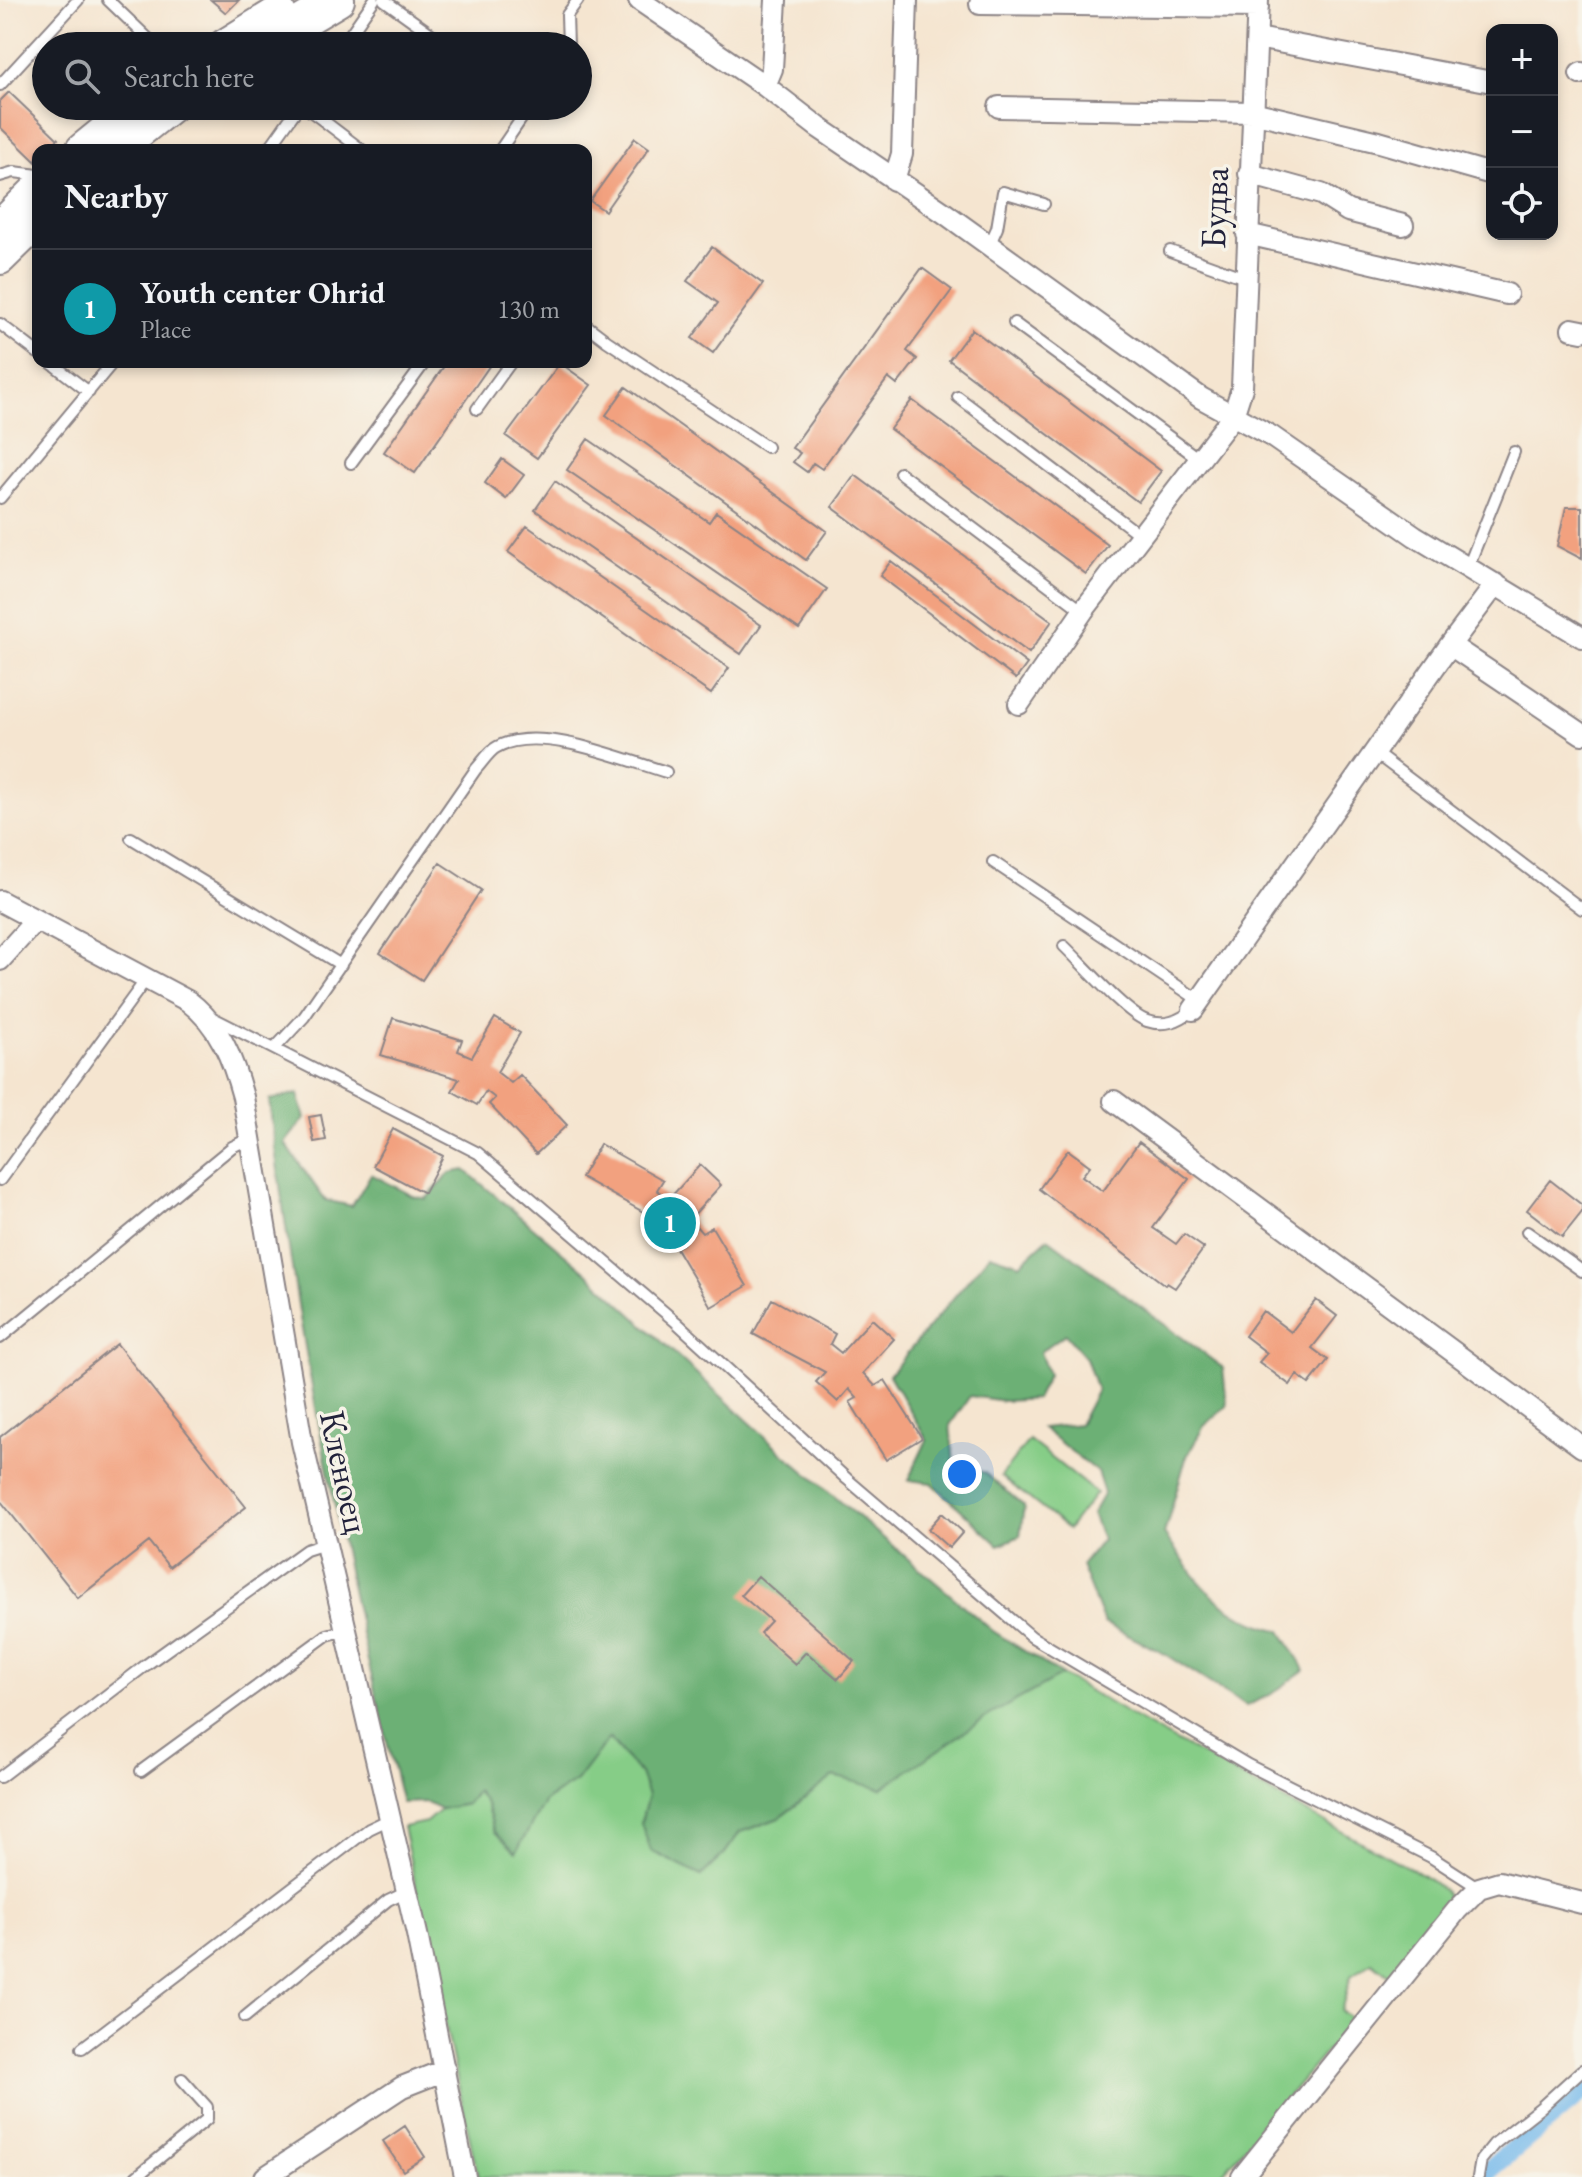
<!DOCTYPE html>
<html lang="en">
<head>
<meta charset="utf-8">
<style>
	body { margin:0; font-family:"EB Garamond",serif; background:#20242c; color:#f1f3f6 }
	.controls { position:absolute; right:24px; top:24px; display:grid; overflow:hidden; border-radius:16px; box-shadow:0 4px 12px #0003 }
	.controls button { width:72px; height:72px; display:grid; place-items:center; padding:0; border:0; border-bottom:2px solid #363941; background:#171b24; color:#f1f3f6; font:40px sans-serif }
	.you { position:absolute; left:962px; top:1474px; width:28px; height:28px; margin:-20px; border:6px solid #fff; border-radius:50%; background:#1a73e8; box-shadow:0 0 0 12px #1a73e833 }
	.badge { display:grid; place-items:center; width:52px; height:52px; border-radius:50%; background:#0b8043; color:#fff; font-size:26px; font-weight:700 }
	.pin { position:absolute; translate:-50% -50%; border:4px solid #fff; box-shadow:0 2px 8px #0006 }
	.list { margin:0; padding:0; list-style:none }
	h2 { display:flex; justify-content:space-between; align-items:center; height:104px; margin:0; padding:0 32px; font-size:34px }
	h2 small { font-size:26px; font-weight:400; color:#9ea1a6 }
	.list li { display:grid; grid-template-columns:52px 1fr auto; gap:24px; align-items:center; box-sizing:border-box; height:120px; padding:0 32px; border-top:2px solid #363941 }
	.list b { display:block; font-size:30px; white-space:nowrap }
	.list p { margin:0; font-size:26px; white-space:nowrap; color:#9ea1a6 }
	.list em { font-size:26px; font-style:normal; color:#9ea1a6 }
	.icon { flex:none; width:44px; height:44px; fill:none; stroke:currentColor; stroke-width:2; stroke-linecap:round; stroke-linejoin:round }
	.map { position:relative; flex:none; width:1582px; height:2177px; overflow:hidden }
	.search { position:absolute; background:#171b24; box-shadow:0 4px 12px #0003; left:32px; top:32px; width:560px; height:88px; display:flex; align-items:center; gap:20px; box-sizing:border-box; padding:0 28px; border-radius:44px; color:#9ea1a6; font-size:30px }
	.panel { position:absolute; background:#171b24; box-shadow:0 4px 12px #0003; left:32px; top:144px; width:560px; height:224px; border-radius:16px }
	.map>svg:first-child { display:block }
	.green { fill:#86cd87; stroke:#547861; stroke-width:2 }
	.forest { fill:#6cb074; stroke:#476958; stroke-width:2 }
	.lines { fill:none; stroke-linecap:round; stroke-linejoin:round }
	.canal { stroke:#76baec; stroke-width:20 }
	.building { fill:#f2a17f }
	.lane-casing { stroke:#8c8486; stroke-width:14 }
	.street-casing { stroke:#8c8486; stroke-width:24 }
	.primary-casing { stroke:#8c8486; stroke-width:36 }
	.lane { stroke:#fff; stroke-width:10 }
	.street { stroke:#fff; stroke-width:20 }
	.primary { stroke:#fff; stroke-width:32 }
	.labels { text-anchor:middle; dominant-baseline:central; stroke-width:7; stroke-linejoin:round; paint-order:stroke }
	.street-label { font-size:36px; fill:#22223b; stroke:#f7f3e8 }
</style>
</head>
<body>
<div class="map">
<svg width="1582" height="2177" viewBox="0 0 1582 2177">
	<rect width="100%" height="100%" fill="#f7f3e8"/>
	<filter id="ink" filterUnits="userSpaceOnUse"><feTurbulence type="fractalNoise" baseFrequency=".0125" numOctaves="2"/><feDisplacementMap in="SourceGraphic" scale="16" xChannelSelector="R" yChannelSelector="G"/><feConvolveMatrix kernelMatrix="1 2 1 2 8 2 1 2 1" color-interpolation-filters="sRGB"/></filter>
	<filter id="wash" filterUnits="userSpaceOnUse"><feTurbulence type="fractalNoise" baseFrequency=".006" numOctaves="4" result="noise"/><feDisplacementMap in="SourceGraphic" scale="32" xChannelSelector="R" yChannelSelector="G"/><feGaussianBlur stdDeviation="1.8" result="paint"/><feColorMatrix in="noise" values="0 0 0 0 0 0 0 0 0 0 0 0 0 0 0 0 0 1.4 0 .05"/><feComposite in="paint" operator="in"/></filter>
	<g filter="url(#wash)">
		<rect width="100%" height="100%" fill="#f5e5d0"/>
		<path class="green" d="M 1029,1440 L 1096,1493 L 1068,1529 L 1001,1476 Z
			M 1062,1675 L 1164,1735 L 1424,1876 L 1444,1891 L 1449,1900 L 1390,1976 L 1372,1962 L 1351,1976 L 1341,2011 L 1353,2020 L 1219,2177 L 478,2177 L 403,1827 L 426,1822 L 441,1809 L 467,1804 L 476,1791 L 486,1804 L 495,1832 L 535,1816 L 545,1801 L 576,1781 L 608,1738 L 640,1774 L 648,1795 L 641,1823 L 725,1853 L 740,1832 L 779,1818 L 834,1776 L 881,1788 L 988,1716 Z"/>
		<path class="forest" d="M 298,1094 L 305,1118 L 285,1143 L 325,1200 L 352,1206 L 371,1174 L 413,1196 L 426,1199 L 450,1173 L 465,1170 L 586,1272 L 782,1452 L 993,1631 L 1062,1675 L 988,1716 L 881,1789 L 834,1776 L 779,1818 L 740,1832 L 725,1853 L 701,1876 L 651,1851 L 641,1823 L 648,1795 L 640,1774 L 609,1738 L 576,1781 L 545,1801 L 516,1852 L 495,1832 L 486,1804 L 476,1791 L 467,1804 L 441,1809 L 426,1802 L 402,1803 C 344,1572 297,1336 269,1100 Z
			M 1048,1238 L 1223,1368 L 1227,1406 L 1204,1426 L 1186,1458 L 1164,1534 C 1200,1584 1218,1615 1281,1631 L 1305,1670 L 1270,1695 L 1246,1706 L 1163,1653 L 1104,1623 L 1081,1566 L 1102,1540 L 1092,1514 L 1104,1493 L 1097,1472 L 1042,1428 L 1079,1424 L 1097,1390 L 1086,1358 L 1065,1334 L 1040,1352 L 1048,1375 L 1036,1399 L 1004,1401 L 970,1396 L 950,1425 L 954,1463 L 985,1473 L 1024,1506 L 1020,1536 L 999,1545 L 932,1483 L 908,1480 L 927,1440 L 889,1375 L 990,1254 L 1020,1264 Z"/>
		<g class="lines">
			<path class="canal" d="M 1489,2170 L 1582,2091"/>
		</g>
		<g id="blocks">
			<path class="building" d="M 211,0 L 239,0 L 226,13 Z
				M 9,92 L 58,139 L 48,150 L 38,150 L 36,162 L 0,127 L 0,101 Z
				M 635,138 L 649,148 L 605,211 L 590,201 Z
				M 712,247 L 763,284 L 713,353 L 692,338 L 718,303 L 687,281 Z
				M 922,268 L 952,290 L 907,351 L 917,359 L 897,385 L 888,378 L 822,469 L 813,463 L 807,472 L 793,462 L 800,453 L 792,448 Z
				M 972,329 L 1161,471 L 1138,502 L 949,360 Z
				M 447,362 L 492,362 L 415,473 L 384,452 Z
				M 560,363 L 591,385 L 537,458 L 506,436 Z
				M 626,387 L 827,531 L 806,560 L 606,415 Z
				M 912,400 L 1108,545 L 1086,574 L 890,429 Z
				M 588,439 L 709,522 L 716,512 L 827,589 L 799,629 L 567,470 Z
				M 502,459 L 524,475 L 506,499 L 485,483 Z
				M 855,475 L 1052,621 L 1029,653 L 832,507 Z
				M 555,481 L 761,625 L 741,654 L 535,510 Z
				M 1566,507 L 1582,507 L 1582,559 L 1557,546 Z
				M 527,526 L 729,668 L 711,694 L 508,552 Z
				M 891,561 L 1027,664 L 1016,679 L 880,576 Z
				M 440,863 L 481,890 L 422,980 L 380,953 Z
				M 393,1018 L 462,1040 L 458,1051 L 472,1057 L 495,1018 L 520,1033 L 497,1072 L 511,1083 L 520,1075 L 567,1125 L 536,1154 L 489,1104 L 495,1098 L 486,1091 L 477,1105 L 452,1091 L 459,1079 L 381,1055 Z
				M 321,1115 L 326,1140 L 314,1142 L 309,1117 Z
				M 393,1129 L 443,1156 L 424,1193 L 373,1166 Z
				M 1139,1142 L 1189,1179 L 1153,1228 L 1176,1244 L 1184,1234 L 1204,1248 L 1175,1288 L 1167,1283 L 1165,1285 L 1039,1189 L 1068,1150 L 1090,1166 L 1082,1176 L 1103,1191 Z
				M 600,1144 L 663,1180 L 657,1190 L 669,1199 L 700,1165 L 721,1185 L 690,1219 L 702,1233 L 712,1227 L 747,1286 L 711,1307 L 676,1248 L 683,1244 L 676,1235 L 664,1247 L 643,1227 L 652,1217 L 581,1177 Z
				M 1550,1180 L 1582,1205 L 1582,1212 L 1562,1237 L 1527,1210 Z
				M 772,1299 L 835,1334 L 830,1344 L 841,1353 L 872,1319 L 894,1339 L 863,1373 L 875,1386 L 885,1380 L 922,1438 L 886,1460 L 850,1402 L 857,1398 L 849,1389 L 838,1402 L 816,1382 L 825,1372 L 753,1334 Z
				M 1316,1300 L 1337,1316 L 1312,1348 L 1328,1360 L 1309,1384 L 1297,1375 L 1290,1385 L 1259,1362 L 1267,1353 L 1245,1336 L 1263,1311 L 1291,1332 Z
				M 117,1344 L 246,1507 L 169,1567 L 149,1542 L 78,1598 L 0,1500 L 0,1437 Z
				M 942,1513 L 963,1532 L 949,1548 L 928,1529 Z
				M 758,1576 L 854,1661 L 838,1679 L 806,1652 L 795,1664 L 760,1633 L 771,1621 L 741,1595 Z
				M 405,2126 L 425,2157 L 403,2171 L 383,2141 Z"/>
		</g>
	</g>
	<g filter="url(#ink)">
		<use href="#blocks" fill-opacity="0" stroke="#8c8486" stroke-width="2"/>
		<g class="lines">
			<g class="lane-casing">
				<path id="lane" d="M 108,0 L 156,46
					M 384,0 L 448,46
					M 342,46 L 374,0
					M 568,46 L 567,15 L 578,0
					M 0,85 L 78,0
					M 304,106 L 362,150
					M 268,150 L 299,106
					M 500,150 L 530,106
					M 0,176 L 14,172 L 38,175
					M 989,246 L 997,228 L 1003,192 L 1044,204
					M 1170,251 L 1245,278
					M 1014,323 L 1199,459
					M 0,324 L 38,353
					M 586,325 L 607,341 L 767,447
					M 50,362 L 89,392
					M 958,397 L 1140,535
					M 477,409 L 511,362
					M 351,463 L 425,362
					M 900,473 L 1083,611
					M 0,498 L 113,362
					M 1468,567 L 1514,452
					M 1375,753 L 1582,909
					M 131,838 L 341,965
					M 993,862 L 1200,1001
					M 1064,946 C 1082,963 1126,1014 1147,1021 C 1165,1027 1179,1021 1193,1010
					M 211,1017 L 274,1049 L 304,1017 L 476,769 C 482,763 489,751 497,747 C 540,724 622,759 666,772
					M 274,1049 L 478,1153 L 676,1322 L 847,1479 L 1032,1637 L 1248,1765 L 1431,1857 L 1479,1888
					M 0,1180 L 147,978
					M 1527,1232 L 1582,1271
					M 0,1338 L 232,1147 L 250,1138
					M 141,1771 L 327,1635 L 346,1630
					M 0,1777 L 146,1665 L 306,1550 L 325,1544
					M 245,2017 L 388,1900 L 407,1891
					M 82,2048 L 369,1829 L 390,1819
					M 136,2177 L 207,2119 L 207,2107 L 182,2079
					M 1478,2177 L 1481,2160 L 1494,2144 L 1540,2108 L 1582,2070"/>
			</g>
			<g class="street-casing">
				<path id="street" d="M 639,0 L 765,86 L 818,127 L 943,212 L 1201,398 L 1271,436 L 1415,536 L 1582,637
					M 980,4 L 1258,7
					M 1257,38 L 1492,82
					M 1580,74 L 1582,73
					M 765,86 L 772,69 L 776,0
					M 999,107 L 1252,112 L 1379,142 L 1488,173
					M 1249,174 L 1321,194 L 1348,211 L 1403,225
					M 894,180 L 902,154 L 907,0
					M 1247,234 L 1507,294
					M 1572,329 L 1582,331
					M 1450,645 L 1582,734
					M 1019,704 L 1083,611 L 1233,416 L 1242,388 L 1258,0
					M 0,901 L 188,1001 C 220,1025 233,1060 243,1097 L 302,1442 L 417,1934 L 465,2177
					M 0,960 L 36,920
					M 1193,1010 L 1450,645 L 1496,584
					M 1114,1101 L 1582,1447
					M 265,2177 L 402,2087 L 445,2070
					M 1242,2177 L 1457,1910 L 1479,1888 L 1499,1882 L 1582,1903"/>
			</g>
			<g class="primary-casing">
				<path id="primary" d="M 224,46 L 279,12
					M 261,46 L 338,0
					M 82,150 L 136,106
					M 116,150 L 171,106
					M 0,227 L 38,189
					M 0,258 L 38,221"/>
			</g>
			<use href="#lane" class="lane"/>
			<use href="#street" class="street"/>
			<use href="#primary" class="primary"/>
		</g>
	</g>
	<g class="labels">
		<g class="street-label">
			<text transform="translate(1214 208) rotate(-88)">Будва</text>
			<text transform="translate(345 1472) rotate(78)">Кленоец</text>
		</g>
	</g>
</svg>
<div class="controls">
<button>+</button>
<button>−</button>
<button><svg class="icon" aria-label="locate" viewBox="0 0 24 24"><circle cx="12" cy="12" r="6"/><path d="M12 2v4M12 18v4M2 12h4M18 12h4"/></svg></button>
</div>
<div class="you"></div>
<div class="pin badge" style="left:670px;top:1223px;background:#0f9aa8">1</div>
<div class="search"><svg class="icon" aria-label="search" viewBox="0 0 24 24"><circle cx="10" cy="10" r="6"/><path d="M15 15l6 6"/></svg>Search here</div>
<section class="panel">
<h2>Nearby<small></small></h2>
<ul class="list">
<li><span class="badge" style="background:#0f9aa8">1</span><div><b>Youth center Ohrid</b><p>Place</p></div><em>130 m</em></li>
</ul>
</section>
</div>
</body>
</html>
